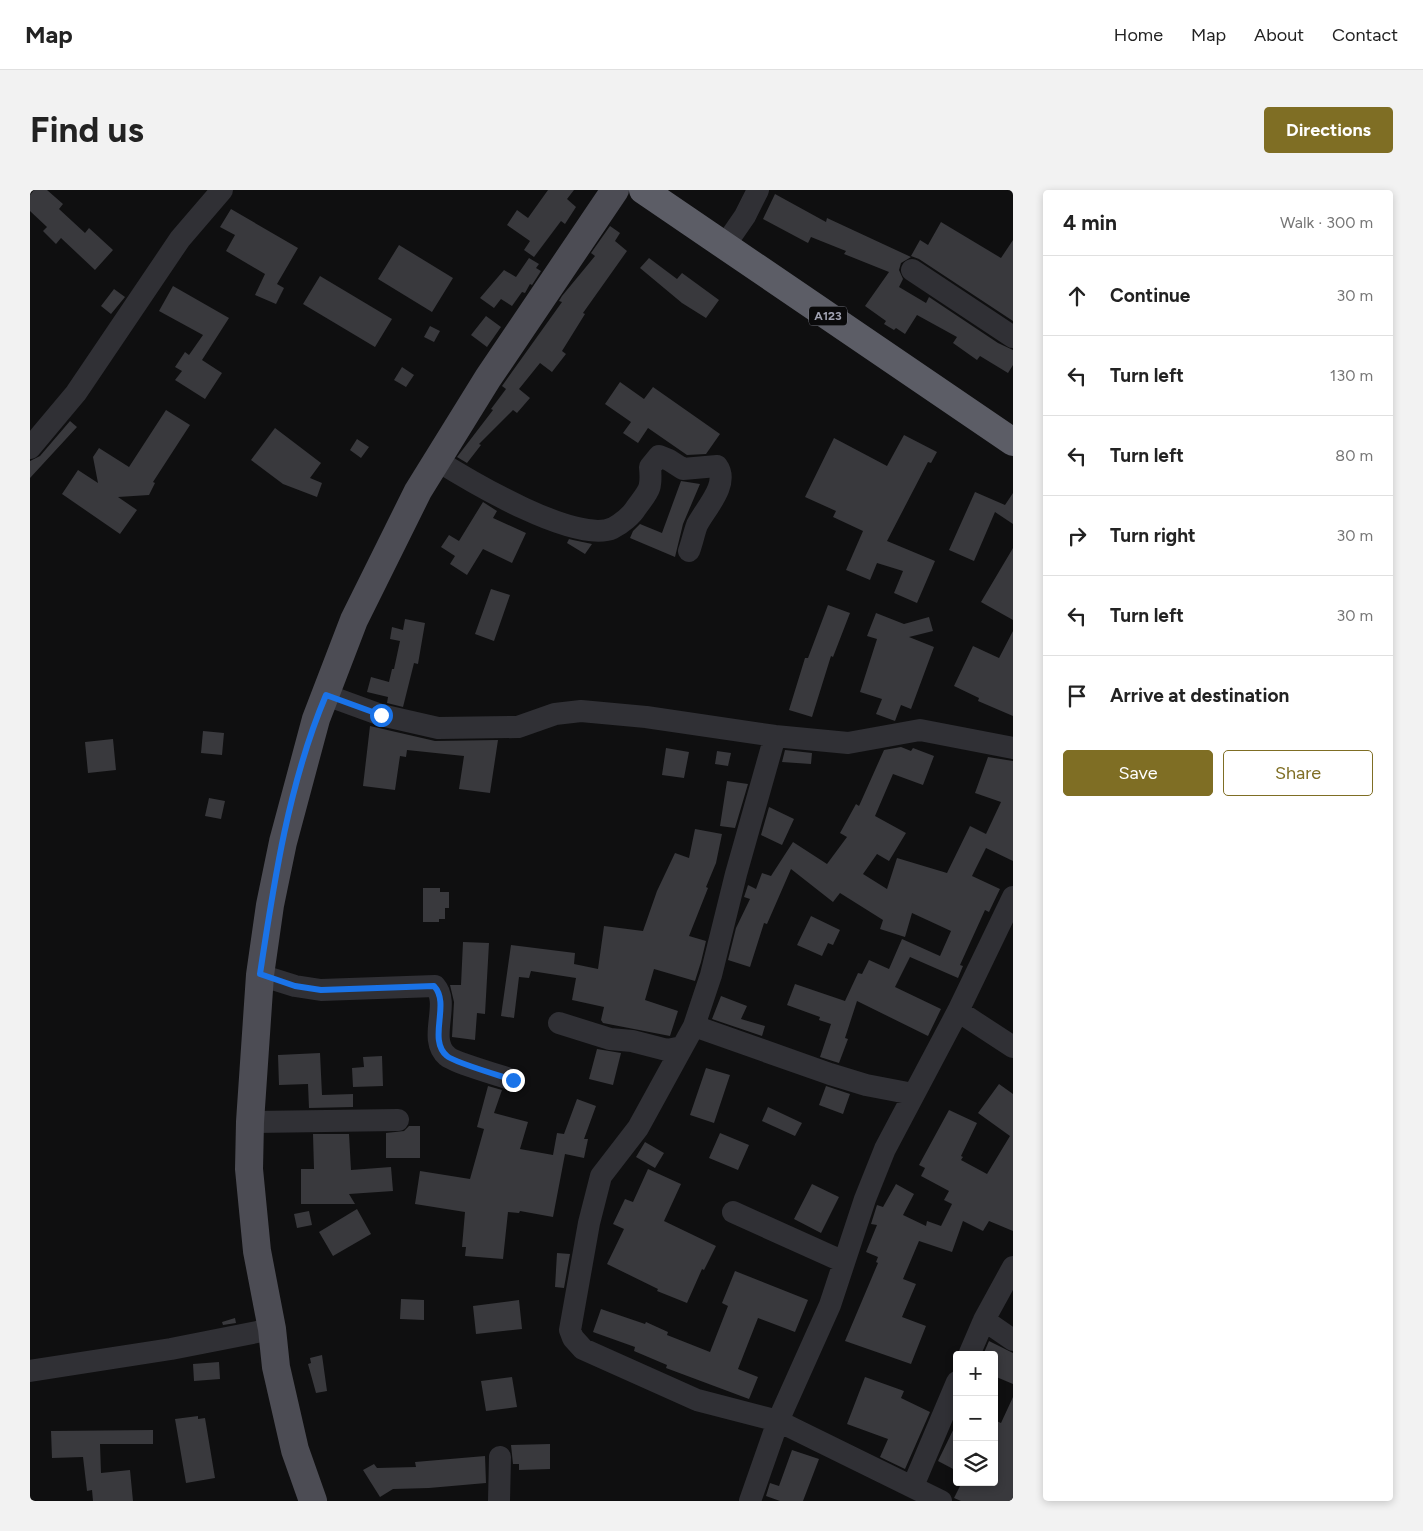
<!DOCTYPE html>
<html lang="en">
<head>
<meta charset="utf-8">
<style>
	body { margin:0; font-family:Figtree,sans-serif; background:#f2f2f2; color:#222 }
	.controls { position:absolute; right:15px; bottom:15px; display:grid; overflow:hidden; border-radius:5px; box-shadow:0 2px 8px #0003 }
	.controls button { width:45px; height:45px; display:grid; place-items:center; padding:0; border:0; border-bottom:1px solid #e0e0e0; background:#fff; color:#222; font:25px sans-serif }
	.stop { position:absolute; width:15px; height:15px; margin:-11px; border:4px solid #1a73e8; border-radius:50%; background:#fff }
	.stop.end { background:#1a73e8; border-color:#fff; box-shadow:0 1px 5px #0008 }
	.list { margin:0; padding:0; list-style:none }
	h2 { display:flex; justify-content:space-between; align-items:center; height:65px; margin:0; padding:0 20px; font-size:21px }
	h2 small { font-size:16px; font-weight:400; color:#767676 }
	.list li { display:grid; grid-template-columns:32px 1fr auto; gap:15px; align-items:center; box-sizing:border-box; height:80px; padding:0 20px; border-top:1px solid #e0e0e0 }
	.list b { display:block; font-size:19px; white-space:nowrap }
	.list em { font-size:16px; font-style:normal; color:#767676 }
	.actions { display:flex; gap:10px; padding:15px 20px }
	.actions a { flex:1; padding:11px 0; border:1px solid #7f6e24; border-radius:5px; text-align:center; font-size:18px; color:#7f6e24 }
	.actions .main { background:#7f6e24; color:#fff }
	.icon { flex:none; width:28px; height:28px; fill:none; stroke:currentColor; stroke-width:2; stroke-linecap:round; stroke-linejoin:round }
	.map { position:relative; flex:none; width:983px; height:1311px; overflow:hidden; border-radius:5px }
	header { display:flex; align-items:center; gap:30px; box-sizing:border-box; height:70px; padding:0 25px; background:#fff; border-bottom:1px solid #e0e0e0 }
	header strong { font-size:24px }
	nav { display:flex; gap:28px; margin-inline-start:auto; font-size:18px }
	.intro { display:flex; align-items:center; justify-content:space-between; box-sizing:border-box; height:120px; padding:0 30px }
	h1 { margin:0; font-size:35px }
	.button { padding:12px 22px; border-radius:5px; background:#7f6e24; color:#fff; font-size:18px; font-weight:700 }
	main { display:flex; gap:30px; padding:0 30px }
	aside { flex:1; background:#fff; border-radius:5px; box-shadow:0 2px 8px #0003 }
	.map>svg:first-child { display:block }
	.building { fill:#39393d }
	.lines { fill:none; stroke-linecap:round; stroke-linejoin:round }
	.minor { stroke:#303035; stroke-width:22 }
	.major { stroke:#4c4c54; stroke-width:28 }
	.highway { stroke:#5c5d66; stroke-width:28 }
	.route { stroke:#1a73e8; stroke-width:6 }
	.labels { text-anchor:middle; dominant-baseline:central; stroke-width:4; stroke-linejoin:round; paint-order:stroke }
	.shield { fill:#0a0a0b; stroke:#73747f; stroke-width:1 }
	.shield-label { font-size:12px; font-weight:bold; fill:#a0a2b1 }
</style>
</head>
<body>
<header>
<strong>Map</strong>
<nav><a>Home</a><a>Map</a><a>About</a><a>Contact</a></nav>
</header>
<div class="intro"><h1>Find us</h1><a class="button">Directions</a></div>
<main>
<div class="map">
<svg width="983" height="1311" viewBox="0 0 983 1311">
	<rect width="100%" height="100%" fill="#0f0f10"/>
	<path class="building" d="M 4,0 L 17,0 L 33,14 L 29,19 L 55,43 L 59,38 L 83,60 L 65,80 L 31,48 L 26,54 L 13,41 L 17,37 L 0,21 L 0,5 Z
		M 518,0 L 544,0 L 537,9 L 546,17 L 535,34 L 531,31 L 504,67 L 494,60 L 500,51 L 477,35 L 487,20 L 498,28 Z
		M 745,4 L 796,32 L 797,28 L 881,67 L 871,73 L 869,80 L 873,89 L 869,97 L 896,113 L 899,107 L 968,153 L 983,160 L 983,175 L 978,183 L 950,166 L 947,170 L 923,153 L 927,147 L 887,125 L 875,144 L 866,138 L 864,140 L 854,134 L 856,131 L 835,116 L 859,82 L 814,64 L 816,61 L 781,47 L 778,53 L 733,29 Z
		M 201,19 L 268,58 L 247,94 L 254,98 L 246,114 L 225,105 L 235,84 L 196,61 L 205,45 L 190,37 Z
		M 911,32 L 971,68 L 983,50 L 983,131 L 889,69 L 881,66 L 890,50 L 898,55 Z
		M 580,36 L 590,43 L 585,51 L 597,61 L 553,123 L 555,124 L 532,161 L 536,164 L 522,182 L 510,173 L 489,199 L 500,208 L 487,223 L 483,220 L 449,254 L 451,255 L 437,273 L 427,267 L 463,220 L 461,219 L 476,199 L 472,196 L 532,112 L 529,111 L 532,106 L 565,66 L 561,63 Z
		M 369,55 L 423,88 L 402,122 L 348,89 Z
		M 499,68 L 509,74 L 506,78 L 511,81 L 502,95 L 500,94 L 495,103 L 492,102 L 482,116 L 471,109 L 464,118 L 450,108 L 474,80 L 486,87 Z
		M 619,68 L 647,89 L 652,83 L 689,110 L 676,128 L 652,113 L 610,78 Z
		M 290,86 L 362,129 L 345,157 L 273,114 Z
		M 143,96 L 199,128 L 172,170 L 192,183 L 175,209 L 145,190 L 152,181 L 145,177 L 155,162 L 159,165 L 173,145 L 129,121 Z
		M 84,99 L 95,107 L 81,124 L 71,116 Z
		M 456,126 L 471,137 L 457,157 L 441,145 Z
		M 400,136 L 410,141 L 404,152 L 394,147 Z
		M 372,177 L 384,185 L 376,197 L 364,190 Z
		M 590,192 L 614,209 L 623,197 L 690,244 L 676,264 L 657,265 L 618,238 L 608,253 L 593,243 L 601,232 L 575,214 Z
		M 136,220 L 160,235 L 123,292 L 125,293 L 119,305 L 88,307 L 107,320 L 90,344 L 32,304 L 48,280 L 68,293 L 63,267 L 69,258 L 99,277 Z
		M 40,231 L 47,237 L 0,288 L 0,271 L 10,266 Z
		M 245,238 L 291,273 L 280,288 L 292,293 L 287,307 L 253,294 L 221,270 Z
		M 874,245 L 907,262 L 901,273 L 898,272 L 857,351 L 905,371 L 887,413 L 864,403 L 873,381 L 847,373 L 840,390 L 816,380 L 833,341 L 803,327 L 806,321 L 775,307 L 804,248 L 857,276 Z
		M 327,249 L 339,257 L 331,268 L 320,260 Z
		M 651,291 L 670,294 L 653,334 L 645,367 L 600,348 L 603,341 L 610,334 L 632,343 Z
		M 945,302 L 975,315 L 983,303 L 983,334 L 965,322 L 944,371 L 919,360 Z
		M 453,312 L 467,321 L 463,328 L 496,343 L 482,373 L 453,359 L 437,385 L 420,374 L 425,366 L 411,357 L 419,345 L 429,351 Z
		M 539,349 L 543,350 L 562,354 L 555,364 L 537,353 Z
		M 983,358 L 983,430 L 951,412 Z
		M 461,399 L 480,405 L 464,451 L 445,444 Z
		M 798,415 L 820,423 L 803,467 L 801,466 L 782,527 L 759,520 L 775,468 L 778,468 Z
		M 846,423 L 874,434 L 899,427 L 903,441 L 879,447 L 904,457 L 881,519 L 871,515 L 865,531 L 846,524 L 852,509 L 830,502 L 847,449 L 837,446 Z
		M 375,429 L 395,433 L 388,474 L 384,473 L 373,517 L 357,513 L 358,507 L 337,502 L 341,487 L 359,492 L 362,479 L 364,479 L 370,451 L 360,449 L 362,437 L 373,440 Z
		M 983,441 L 983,526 L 948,511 L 949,508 L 924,496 L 943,456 L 969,468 Z
		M 340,536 L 405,551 L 468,550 L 460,603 L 429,599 L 434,566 L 377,560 L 376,567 L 370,566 L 365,600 L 333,596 Z
		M 173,541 L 194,543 L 192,565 L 171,563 Z
		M 83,549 L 86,580 L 58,583 L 55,552 Z
		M 871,557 L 881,561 L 883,558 L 904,566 L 893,595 L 863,584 L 845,626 L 876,643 L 859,671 L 847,664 L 833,684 L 857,699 L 867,668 L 917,683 L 940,636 L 956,644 L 971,612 L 945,603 L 958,567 L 983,571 L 983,671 L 956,658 L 942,686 L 970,699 L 959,722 L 955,720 L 930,775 L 933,776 L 928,788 L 880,767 L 865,797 L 911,819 L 898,846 L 827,811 L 815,848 L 818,849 L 809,873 L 790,867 L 801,834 L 789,830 L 790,827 L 757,815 L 765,794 L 815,811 L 828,783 L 832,784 L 839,770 L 859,779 L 872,749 L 910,766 L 921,741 L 882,723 L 875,747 L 850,739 L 853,730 L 810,703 L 803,712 L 761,679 L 737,734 L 734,733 L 720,777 L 698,770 L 706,738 L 720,709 L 714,707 L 718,695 L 726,699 L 732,683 L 741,686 L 763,652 L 797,674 L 817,647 L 810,643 L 826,614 L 829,616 L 854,560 Z
		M 636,558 L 659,562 L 654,588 L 632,585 Z
		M 755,560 L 782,563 L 781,574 L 752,572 Z
		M 687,561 L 701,563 L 698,576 L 685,574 Z
		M 697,591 L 718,594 L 705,638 L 690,636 Z
		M 179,608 L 195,611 L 191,629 L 175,626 Z
		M 739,617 L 764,629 L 752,655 L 731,645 Z
		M 665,639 L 692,644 L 686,673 L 676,697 L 678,698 L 659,746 L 676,751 L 671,772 L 665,791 L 624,779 L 615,810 L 648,821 L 640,846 L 573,833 L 571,830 L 574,817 L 542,810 L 546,788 L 501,781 L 499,788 L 489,787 L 484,828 L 471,826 L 481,755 L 545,763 L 544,774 L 568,779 L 574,736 L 613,741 L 627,701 L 645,663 L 659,668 Z
		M 393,698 L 410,698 L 410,702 L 419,702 L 419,718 L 415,718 L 415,729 L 409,729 L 409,732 L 393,732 Z
		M 781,726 L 810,740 L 803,755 L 798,753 L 792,766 L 767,755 Z
		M 433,752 L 459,753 L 455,824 L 447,823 L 445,850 L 422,847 L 424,812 L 420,795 L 431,795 Z
		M 691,806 L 717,816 L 711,829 L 735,836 L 732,846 L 682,829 Z
		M 567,859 L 591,863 L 583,895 L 559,889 Z
		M 290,863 L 292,905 L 323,904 L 323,917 L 279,918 L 278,894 L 249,895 L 248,865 Z
		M 352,866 L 353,896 L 323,897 L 322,878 L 334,877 L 333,867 Z
		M 676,878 L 700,885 L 684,933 L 660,925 Z
		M 969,894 L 983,904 L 983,1041 L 959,1031 L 953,1041 L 933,1031 L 922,1062 L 889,1051 L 873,1089 L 886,1094 L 872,1127 L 896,1136 L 881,1174 L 815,1151 L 848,1073 L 846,1072 L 848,1067 L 836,1062 L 847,1035 L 841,1034 L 847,1015 L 853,1017 L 866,994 L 884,1004 L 873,1025 L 896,1036 L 897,1031 L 911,1036 L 922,1014 L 914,1010 L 919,1001 L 891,986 L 895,978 L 889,975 L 919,920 L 947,933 L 931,966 L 933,967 L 931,970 L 957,984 L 980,946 L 948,923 Z
		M 458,896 L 472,900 L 464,923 L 498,932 L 490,959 L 523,965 L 527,943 L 534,944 L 547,909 L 566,916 L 554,949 L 558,949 L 554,968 L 535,964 L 523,1027 L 490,1021 L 489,1023 L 478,1022 L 473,1069 L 435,1066 L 436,1057 L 432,1057 L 435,1022 L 385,1014 L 390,981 L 440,989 L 454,939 L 447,937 Z
		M 796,896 L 820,904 L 813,924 L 789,915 Z
		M 738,917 L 772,933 L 765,946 L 732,931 Z
		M 379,936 L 390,936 L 390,968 L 356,968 L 356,943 L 374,941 Z
		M 690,943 L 719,955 L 708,980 L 679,968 Z
		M 283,944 L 319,944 L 321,980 L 361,977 L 363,1001 L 319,1004 L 325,1014 L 271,1014 L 271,979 L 284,979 Z
		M 615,952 L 634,963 L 625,978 L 606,967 Z
		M 618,979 L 651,994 L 634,1031 L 686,1056 L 674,1080 L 672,1079 L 657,1113 L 627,1101 L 628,1099 L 577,1074 L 594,1039 L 583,1034 L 595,1009 L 603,1012 Z
		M 782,994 L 809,1007 L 791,1043 L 764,1029 Z
		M 327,1019 L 341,1044 L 303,1066 L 289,1042 Z
		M 279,1021 L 282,1035 L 267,1038 L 264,1024 Z
		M 527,1063 L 540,1064 L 534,1098 L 525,1097 Z
		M 705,1081 L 778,1110 L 765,1142 L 728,1128 L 708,1179 L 728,1187 L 719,1209 L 636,1178 L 637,1175 L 604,1161 L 605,1157 L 563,1142 L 571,1119 L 615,1134 L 616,1132 L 638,1142 L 637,1145 L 680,1162 L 698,1116 L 692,1113 Z
		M 371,1109 L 394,1110 L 394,1130 L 370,1129 Z
		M 489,1110 L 492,1139 L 446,1144 L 443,1116 Z
		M 205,1128 L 206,1133 L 193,1135 L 192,1132 Z
		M 959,1151 L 983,1163 L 983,1194 L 964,1186 L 964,1165 L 953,1165 Z
		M 292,1165 L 297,1201 L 286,1203 L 278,1174 L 281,1173 L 280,1168 Z
		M 189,1172 L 190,1189 L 164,1191 L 163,1174 Z
		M 482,1187 L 487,1217 L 456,1221 L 451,1191 Z
		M 835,1187 L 874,1201 L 871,1208 L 900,1222 L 875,1279 L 850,1267 L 858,1249 L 817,1234 Z
		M 983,1207 L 983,1311 L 931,1311 L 924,1308 L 932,1292 L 964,1292 L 964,1230 L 971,1233 Z
		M 168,1226 L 168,1229 L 175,1228 L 185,1288 L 156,1293 L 145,1229 Z
		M 927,1232 L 927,1281 L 908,1271 Z
		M 123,1240 L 123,1254 L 70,1254 L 71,1283 L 100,1280 L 103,1311 L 63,1311 L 62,1300 L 57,1301 L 53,1267 L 22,1268 L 21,1241 Z
		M 520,1254 L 520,1279 L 489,1280 L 489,1274 L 483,1274 L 481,1255 Z
		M 762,1260 L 789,1269 L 773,1311 L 750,1311 L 736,1306 L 740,1293 L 749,1296 Z
		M 455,1266 L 456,1293 L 399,1298 L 363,1299 L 350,1307 L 333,1280 L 344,1274 L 347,1278 L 386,1277 L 385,1272 Z"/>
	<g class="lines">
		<path class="minor" d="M 695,55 L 715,26 L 728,0
			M 882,80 L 983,147
			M 0,258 L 46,203 L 150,49 L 192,0
			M 408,271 C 440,291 547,355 583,338 C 591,334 602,325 606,318 C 619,300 622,300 620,277 L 629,266 L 639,270 L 653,279 L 687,276 C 700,294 675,319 667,335 C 664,343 662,353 659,361
			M 296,505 L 351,525 L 408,538 L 488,537 L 525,524 L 551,521 L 616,527 L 745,546 L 818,553 L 890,540 L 983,558
			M 745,546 L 706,684 L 681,785 L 664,836 L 608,938 L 571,986 L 559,1033 L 540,1140 L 543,1148 L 553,1159 L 667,1210 L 748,1231 L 911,1311
			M 230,785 L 265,796 L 291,800 L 405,796 C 421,814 397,849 417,866 C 423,872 471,886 483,890
			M 928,821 L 983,857
			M 529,833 L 580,849 L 602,851 L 637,860 L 652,857
			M 664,836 L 800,884 L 836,895 L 883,904
			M 220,932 L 368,930
			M 703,1022 L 814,1072
			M 954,1130 L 983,1150
			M 939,1165 L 954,1130 L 983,1077
			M 0,1181 L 141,1159 L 242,1139
			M 883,1296 L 927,1192
			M 469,1311 L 470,1267
			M 720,1311 L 748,1231 L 800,1115 L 835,1009 L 855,959 L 928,821 L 983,707"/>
		<path class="major" d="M 283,1311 L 265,1260 L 246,1177 L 242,1139 L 227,1061 L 219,979 L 220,932 L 230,785 L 240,715 L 253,652 L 286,529 L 324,430 L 388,301 L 458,188 L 585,0"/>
		<path class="highway" d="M 613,0 L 983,252"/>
	</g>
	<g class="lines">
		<path class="route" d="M 351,525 L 296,505 C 259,592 244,691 230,784 L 265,796 L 291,800 L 404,796 C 421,814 397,849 417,866 C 423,872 471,886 483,890"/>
	</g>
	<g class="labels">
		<rect class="shield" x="779" y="116.5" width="38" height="19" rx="4"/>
		<g class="shield-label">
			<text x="798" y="126">A123</text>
		</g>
	</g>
</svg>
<div class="controls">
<button>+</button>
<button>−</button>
<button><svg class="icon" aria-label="layers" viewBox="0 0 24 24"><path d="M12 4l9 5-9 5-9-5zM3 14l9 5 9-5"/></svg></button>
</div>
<div class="stop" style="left:351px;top:525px"></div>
<div class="stop end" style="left:483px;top:890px"></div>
</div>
<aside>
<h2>4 min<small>Walk · 300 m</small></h2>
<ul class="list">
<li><svg class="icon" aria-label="ahead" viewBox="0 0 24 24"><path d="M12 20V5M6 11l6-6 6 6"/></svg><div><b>Continue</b></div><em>30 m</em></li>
<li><svg class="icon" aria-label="left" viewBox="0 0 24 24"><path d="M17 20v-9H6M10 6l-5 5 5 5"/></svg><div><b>Turn left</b></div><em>130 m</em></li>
<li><svg class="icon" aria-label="left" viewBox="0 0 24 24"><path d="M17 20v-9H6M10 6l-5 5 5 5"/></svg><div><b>Turn left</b></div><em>80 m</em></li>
<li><svg class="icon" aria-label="right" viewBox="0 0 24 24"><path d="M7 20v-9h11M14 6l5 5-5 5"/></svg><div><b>Turn right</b></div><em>30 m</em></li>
<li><svg class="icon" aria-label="left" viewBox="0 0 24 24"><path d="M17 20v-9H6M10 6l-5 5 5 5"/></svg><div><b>Turn left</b></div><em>30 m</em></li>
<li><svg class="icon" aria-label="arrive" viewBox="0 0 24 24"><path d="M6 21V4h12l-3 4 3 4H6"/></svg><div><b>Arrive at destination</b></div></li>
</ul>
<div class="actions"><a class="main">Save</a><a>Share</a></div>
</aside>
</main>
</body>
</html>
